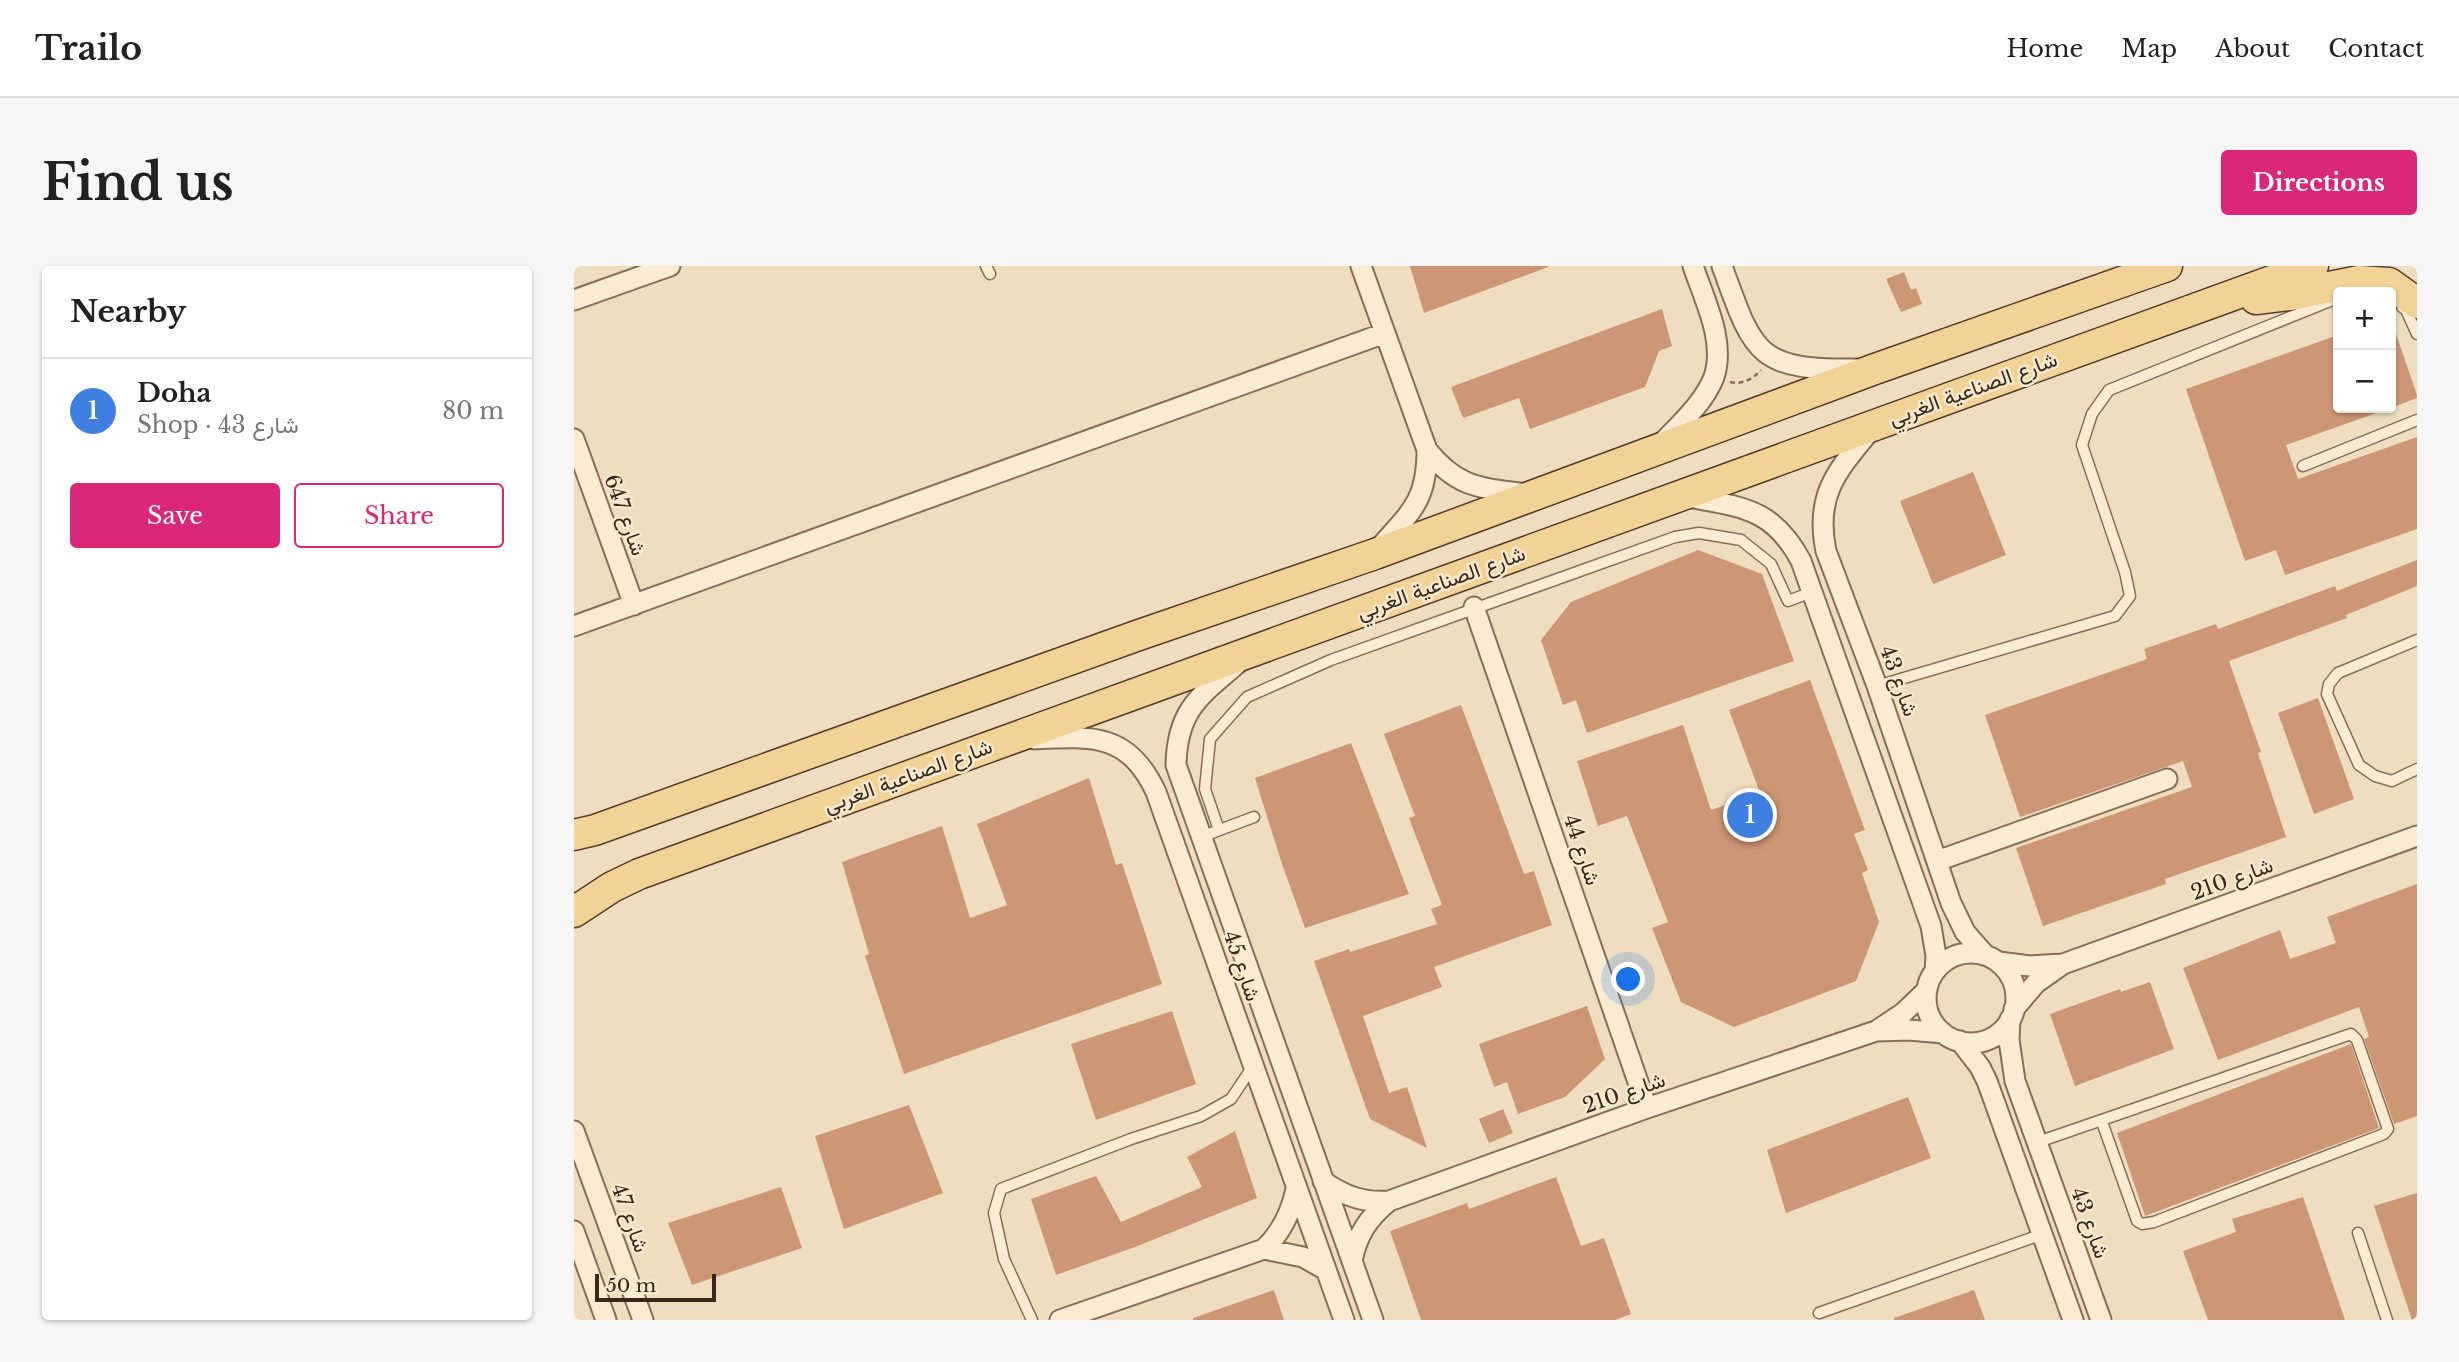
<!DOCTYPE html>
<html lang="en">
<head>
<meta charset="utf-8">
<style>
	body { margin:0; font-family:"Libre Baskerville",Vazirmatn,serif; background:#f6f6f6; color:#222 }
	.controls { position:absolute; right:21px; top:21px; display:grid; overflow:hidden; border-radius:7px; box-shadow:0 2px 5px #0004 }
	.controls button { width:63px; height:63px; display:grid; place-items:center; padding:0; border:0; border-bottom:2px solid #e0e0e0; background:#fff; color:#222; font:35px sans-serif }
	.scale { position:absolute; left:21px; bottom:18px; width:121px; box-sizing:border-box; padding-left:7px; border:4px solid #37281c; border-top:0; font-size:19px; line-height:24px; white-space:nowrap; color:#37281c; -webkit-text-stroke:5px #f6e9cf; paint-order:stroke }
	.you { position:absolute; left:1055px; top:714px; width:24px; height:24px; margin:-18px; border:5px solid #fff; border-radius:50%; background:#1a73e8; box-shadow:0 0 0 10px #1a73e833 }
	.badge { display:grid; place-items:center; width:46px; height:46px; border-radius:50%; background:#db2777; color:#fff; font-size:23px; font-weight:700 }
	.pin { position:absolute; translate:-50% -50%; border:4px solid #fff; box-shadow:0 2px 7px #0006 }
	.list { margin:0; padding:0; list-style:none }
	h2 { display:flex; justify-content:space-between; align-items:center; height:91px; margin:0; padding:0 28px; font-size:30px }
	h2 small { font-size:23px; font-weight:400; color:#767676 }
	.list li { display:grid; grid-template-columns:46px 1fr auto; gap:21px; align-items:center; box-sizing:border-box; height:105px; padding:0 28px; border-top:2px solid #e0e0e0 }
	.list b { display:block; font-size:26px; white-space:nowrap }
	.list p { margin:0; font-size:23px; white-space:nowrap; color:#767676 }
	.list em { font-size:23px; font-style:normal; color:#767676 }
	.actions { display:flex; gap:14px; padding:21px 28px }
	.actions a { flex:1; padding:16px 0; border:2px solid #db2777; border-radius:7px; text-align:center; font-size:24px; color:#db2777 }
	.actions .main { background:#db2777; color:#fff }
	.map { position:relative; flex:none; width:1843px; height:1054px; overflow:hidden; border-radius:7px }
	header { display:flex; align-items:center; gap:42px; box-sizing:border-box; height:98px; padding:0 35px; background:#fff; border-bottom:2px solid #e0e0e0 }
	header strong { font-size:33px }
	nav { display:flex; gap:38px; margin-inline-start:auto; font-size:24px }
	.intro { display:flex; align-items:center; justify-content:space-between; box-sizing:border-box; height:168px; padding:0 42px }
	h1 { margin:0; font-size:49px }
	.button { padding:18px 32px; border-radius:7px; background:#db2777; color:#fff; font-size:24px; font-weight:700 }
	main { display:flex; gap:42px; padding:0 42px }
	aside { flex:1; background:#fff; border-radius:7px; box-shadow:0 2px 5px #0004 }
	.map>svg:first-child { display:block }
	.building { fill:#cd9674 }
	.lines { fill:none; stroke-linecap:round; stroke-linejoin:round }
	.lane-casing { stroke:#876f57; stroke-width:13 }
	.street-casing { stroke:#876f57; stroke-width:23 }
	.primary-casing { stroke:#553d2c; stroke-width:33 }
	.path { stroke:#876f57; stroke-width:2.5; stroke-dasharray:5 3.5; stroke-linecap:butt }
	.lane { stroke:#f9ecd3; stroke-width:10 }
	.street { stroke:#f9ecd3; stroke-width:19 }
	.primary { stroke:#f3d296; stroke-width:30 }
	.labels { text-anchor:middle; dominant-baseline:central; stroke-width:5; stroke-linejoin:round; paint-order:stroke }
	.street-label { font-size:21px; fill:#37281c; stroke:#f6e9cf }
</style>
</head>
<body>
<header>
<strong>Trailo</strong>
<nav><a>Home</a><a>Map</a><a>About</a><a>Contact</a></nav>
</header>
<div class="intro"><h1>Find us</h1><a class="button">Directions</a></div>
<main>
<aside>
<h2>Nearby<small></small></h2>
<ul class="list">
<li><span class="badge" style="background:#3f7fe0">1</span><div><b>Doha</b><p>Shop · شارع 43</p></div><em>80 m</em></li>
</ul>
<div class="actions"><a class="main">Save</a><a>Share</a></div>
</aside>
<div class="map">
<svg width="1843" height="1054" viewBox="0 0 1843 1054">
	<rect width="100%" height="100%" fill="#eedebf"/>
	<path class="building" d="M 836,0 L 974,0 L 974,1 L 850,47 Z
		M 1330,6 L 1337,24 L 1342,22 L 1348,38 L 1327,46 L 1312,13 Z
		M 1088,43 L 1098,80 L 1085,85 L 1071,121 L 956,163 L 945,132 L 889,152 L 877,121 Z
		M 1817,59 L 1819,59 L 1843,129 L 1843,132 L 1817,142 Z
		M 1764,69 L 1764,142 L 1811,142 L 1811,144 L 1712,179 L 1724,213 L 1843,171 L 1843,263 L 1711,309 L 1702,284 L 1671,295 L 1612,123 Z
		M 1399,206 L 1432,289 L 1359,318 L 1326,235 Z
		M 1124,284 L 1188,308 L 1220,395 L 1013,467 L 1002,434 L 989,439 L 967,374 L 997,336 Z
		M 1843,294 L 1843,320 L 1772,349 L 1773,352 L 1655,395 L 1687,486 L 1684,487 L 1712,571 L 1591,613 L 1592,618 L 1469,660 L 1442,582 L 1618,521 L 1609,495 L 1446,551 L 1411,449 L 1573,393 L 1570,383 L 1642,358 L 1644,363 L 1761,320 L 1763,325 Z
		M 1236,414 L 1291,564 L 1280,568 L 1294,604 L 1288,607 L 1305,656 L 1282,715 L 1160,761 L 1107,736 L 1078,662 L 1094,656 L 1053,550 L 1024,560 L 1003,495 L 1109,459 L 1137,544 L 1186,527 L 1155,444 Z
		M 1744,432 L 1780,533 L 1740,548 L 1704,447 Z
		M 887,439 L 950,608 L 960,605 L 978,659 L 860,701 L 868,721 L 789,750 L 815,827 L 833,821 L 853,882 L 796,853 L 740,695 L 775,683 L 776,686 L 863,658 L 857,643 L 868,639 L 835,552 L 841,550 L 810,468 Z
		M 777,477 L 835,628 L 731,662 L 708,598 L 681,512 Z
		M 515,512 L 542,599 L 548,597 L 588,718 L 330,808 L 291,690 L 295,688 L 268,596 L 368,560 L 396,652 L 433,639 L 403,558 Z
		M 1843,618 L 1843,850 L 1820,858 L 1790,773 L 1795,771 L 1785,741 L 1644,794 L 1609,702 L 1706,664 L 1716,693 L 1762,677 L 1753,651 Z
		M 1576,716 L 1600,783 L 1501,820 L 1476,748 L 1546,723 L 1547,726 Z
		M 1013,740 L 1031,793 L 991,831 L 944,848 L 933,816 L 920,821 L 905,778 Z
		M 598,745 L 622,818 L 522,854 L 497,778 Z
		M 1777,778 L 1805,862 L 1571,950 L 1543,867 Z
		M 1334,831 L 1357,892 L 1212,947 L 1193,884 Z
		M 335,839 L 369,927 L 270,963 L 241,870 Z
		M 929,843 L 939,867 L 915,877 L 905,853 Z
		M 661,865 L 683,932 L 561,981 L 482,1009 L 457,933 L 522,910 L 547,956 L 628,921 L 613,891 Z
		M 982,911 L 1007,980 L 1030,972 L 1057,1048 L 1041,1054 L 847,1054 L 816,965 L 893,937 L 895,943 Z
		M 207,921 L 228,982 L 118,1019 L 94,957 Z
		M 1843,927 L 1843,1054 L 1838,1054 L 1800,940 Z
		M 1729,931 L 1771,1054 L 1634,1054 L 1609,985 L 1662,966 L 1658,953 Z
		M 700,1024 L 710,1054 L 619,1054 L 619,1052 Z
		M 1400,1024 L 1411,1054 L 1320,1054 L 1320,1052 Z"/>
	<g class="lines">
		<g class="lane-casing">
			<path id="lane" d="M 412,0 L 416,8
				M 1828,41 L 1832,44 L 1843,68
				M 1729,200 L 1843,154
				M 1843,374 L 1764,407 L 1755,418 L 1753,428 L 1785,499 L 1801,510 L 1818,515 L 1843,503
				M 1303,420 L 1541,350 L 1556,330 L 1551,306 L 1508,179 L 1518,148 L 1535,124 L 1761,33
				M 645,564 L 631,523 L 636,473 L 673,431 L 757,394 L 1101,271 L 1125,267 L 1167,274 L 1197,298 L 1214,335 L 1238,326
				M 627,571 L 680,551
				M 1464,876 L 1777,768 L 1783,774 L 1814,863 L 1810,868 L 1580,956 L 1568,958 L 1563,955 L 1561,949 L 1528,856
				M 1784,967 L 1813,1054
				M 1245,1047 L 1469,968
				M 458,1054 L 430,993 L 420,947 L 427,923 L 557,873 L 627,850 L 657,833 L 679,800"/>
		</g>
		<g class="street-casing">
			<path id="street" d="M 787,0 L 853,184 C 884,223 908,222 954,228
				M 1148,0 C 1180,89 1183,104 1283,103
				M 0,34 L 96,0
				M 1299,161 C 1265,203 1240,227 1252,285 L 1303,420 L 1377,637 L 1391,666 L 1411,689
				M 0,173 L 60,339
				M 1086,179 C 1105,159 1130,137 1140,111 C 1152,75 1130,33 1119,0
				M 1109,230 C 1165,241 1198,240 1227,295 L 1357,660 L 1362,690 L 1361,705
				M 805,282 C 837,246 853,235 853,184
				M 900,341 L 1073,842
				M 0,360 L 811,67
				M 663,398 C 625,430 603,445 602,499 L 799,1054
				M 460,473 C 519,470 554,467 582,526 L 770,1054
				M 1363,595 L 1593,513
				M1352 732a45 45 0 1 1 90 0a45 45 0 1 1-90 0Z
				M 1425,696 L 1456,700 L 1488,698
				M 1440,743 L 1462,717 L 1489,698 L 1843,570
				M 1436,753 L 1435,774 L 1441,815 L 1527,1054
				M 1303,765 L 1335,764 L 1369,767
				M 1386,775 L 1406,801 L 1413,815 L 1499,1054
				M 0,865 L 69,1054
				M 749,915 C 770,930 790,937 815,935 L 1073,842 L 1302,765 L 1329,747 L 1353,724
				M 0,965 L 32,1054
				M 690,983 L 729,991 L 752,1004
				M 778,995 C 783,969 794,952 815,935
				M 486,1054 L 690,983 C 708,966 717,947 722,923"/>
		</g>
		<g class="primary-casing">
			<path id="primary" d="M 1682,33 L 1716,29 L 1785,15 L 1815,17 L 1843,37
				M 0,569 L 21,564 L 565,369 L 801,288 L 1301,103 L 1593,0
				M 0,646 L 38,621 L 65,608 L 1739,0"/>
		</g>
		<path class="path" d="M 1156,116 C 1168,119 1179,113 1187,104"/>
		<use href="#lane" class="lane"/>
		<use href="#street" class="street"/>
		<use href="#primary" class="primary"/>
	</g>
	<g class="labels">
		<g class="street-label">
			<text transform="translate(1399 123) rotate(-20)">شارع الصناعية الغربي</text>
			<text transform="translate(51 249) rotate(70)">شارع 647</text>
			<text transform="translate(867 317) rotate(-20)">شارع الصناعية الغربي</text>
			<text transform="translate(1325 415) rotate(70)">شارع 43</text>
			<text transform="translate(334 510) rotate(-20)">شارع الصناعية الغربي</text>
			<text transform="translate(1008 584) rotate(71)">شارع 44</text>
			<text transform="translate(1658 613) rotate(-20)">شارع 210</text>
			<text transform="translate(668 700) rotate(71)">شارع 45</text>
			<text transform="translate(1050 827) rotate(-19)">شارع 210</text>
			<text transform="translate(56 952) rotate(70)">شارع 47</text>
			<text transform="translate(1516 957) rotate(70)">شارع 43</text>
		</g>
	</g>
</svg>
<div class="controls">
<button>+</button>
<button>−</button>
</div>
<div class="scale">50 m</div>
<div class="you"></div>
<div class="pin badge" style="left:1176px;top:549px;background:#3f7fe0">1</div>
</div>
</main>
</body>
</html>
